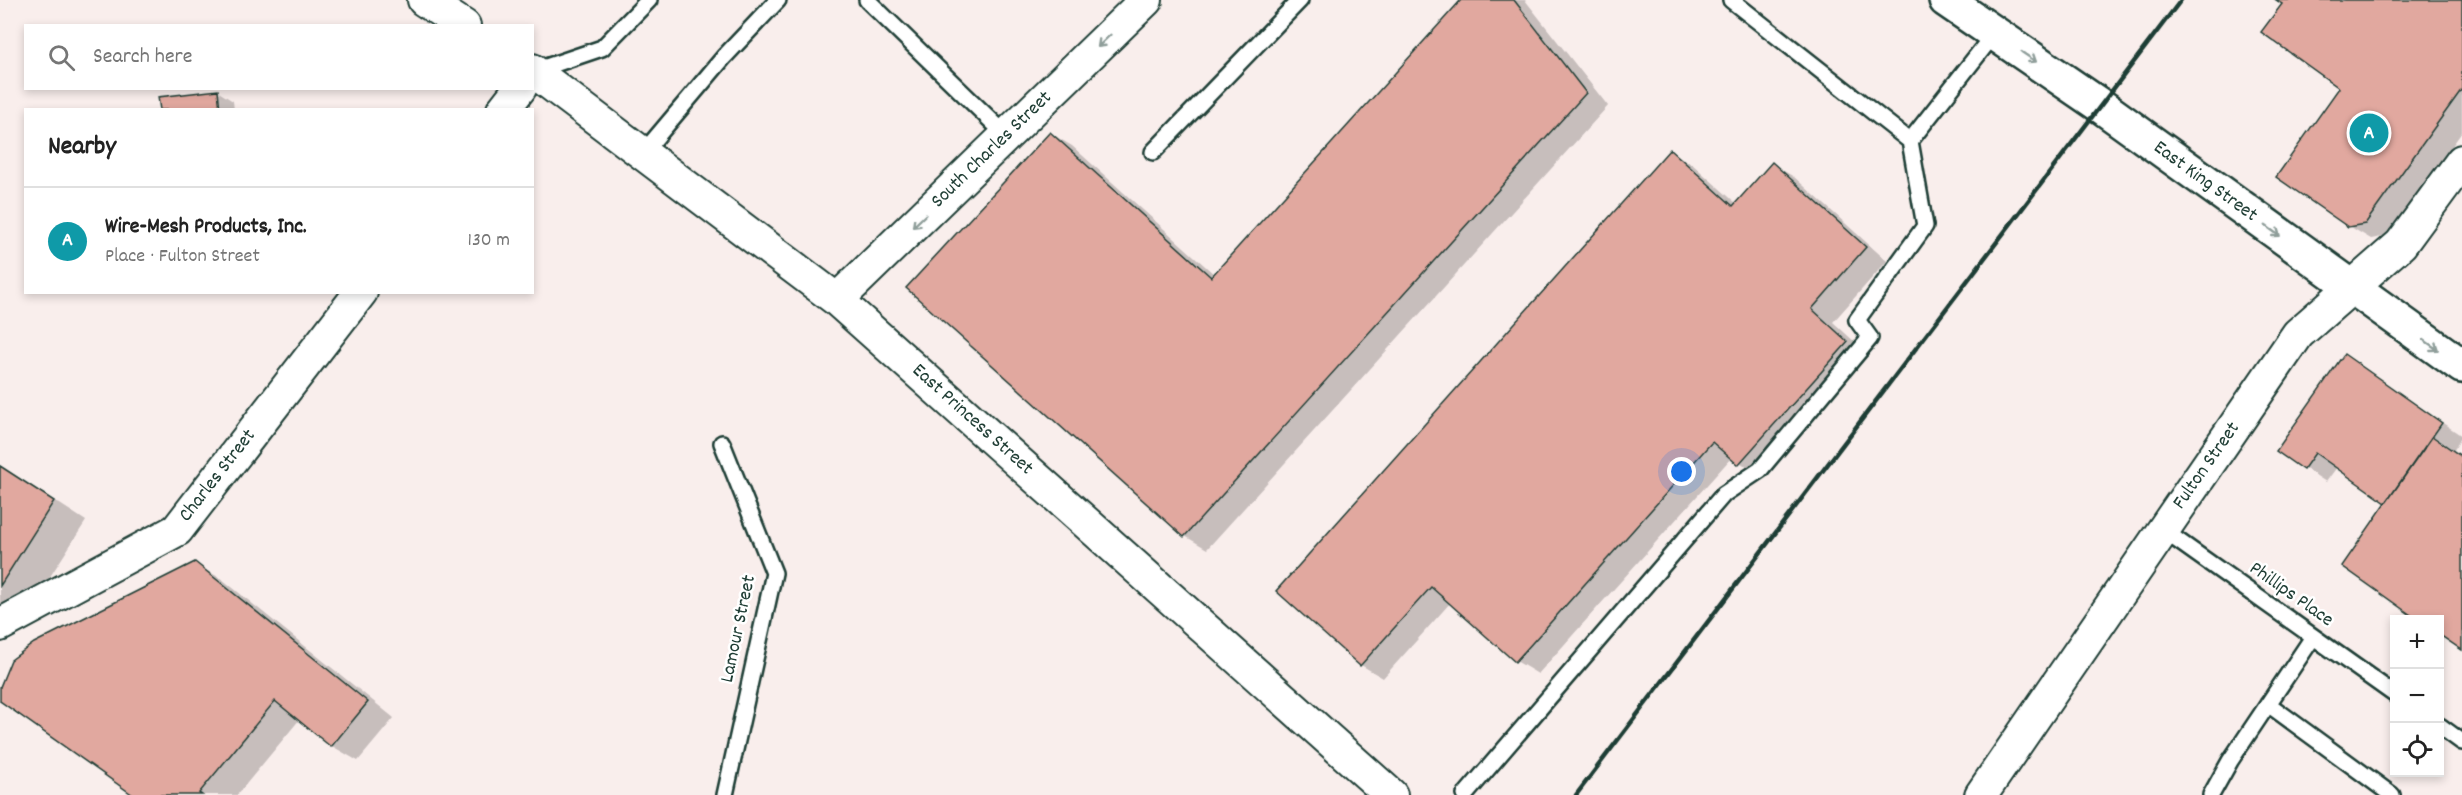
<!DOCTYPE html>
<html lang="en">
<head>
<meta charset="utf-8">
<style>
	body { margin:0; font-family:Dekko,sans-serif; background:#f6f6f6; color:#222 }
	.controls { position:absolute; right:18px; bottom:18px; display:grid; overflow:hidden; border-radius:0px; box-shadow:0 3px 9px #0003 }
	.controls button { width:54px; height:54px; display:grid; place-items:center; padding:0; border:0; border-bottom:2px solid #e0e0e0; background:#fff; color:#222; font:30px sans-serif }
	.you { position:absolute; left:1682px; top:472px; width:21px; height:21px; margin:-15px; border:4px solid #fff; border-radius:50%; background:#1a73e8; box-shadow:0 0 0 9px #1a73e833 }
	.badge { display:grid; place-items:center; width:39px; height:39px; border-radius:50%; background:#ea580c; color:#fff; font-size:20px; font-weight:700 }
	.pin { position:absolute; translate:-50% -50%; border:3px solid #fff; box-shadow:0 2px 6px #0006 }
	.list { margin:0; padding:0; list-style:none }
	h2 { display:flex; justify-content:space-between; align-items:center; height:78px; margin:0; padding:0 24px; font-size:26px }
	h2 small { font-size:20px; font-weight:400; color:#767676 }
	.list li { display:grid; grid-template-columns:39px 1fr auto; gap:18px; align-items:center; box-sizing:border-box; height:108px; padding:0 24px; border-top:2px solid #e0e0e0 }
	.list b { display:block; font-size:22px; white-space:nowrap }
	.list p { margin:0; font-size:20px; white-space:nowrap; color:#767676 }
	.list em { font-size:20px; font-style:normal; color:#767676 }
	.icon { flex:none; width:33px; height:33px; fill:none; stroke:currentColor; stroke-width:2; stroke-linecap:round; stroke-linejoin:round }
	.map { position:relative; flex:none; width:2462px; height:795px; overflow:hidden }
	.search { position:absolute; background:#fff; box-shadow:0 3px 9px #0003; left:24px; top:24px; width:510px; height:66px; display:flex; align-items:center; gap:15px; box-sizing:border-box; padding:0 21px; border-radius:0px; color:#767676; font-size:22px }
	.panel { position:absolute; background:#fff; box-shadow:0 3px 9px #0003; left:24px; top:108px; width:510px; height:186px; border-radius:0px }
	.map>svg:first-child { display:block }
	.shadow { fill:#0003 }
	.building { fill:#e1a89f; stroke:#1f3d34; stroke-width:1.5 }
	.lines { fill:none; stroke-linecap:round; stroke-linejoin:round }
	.service-casing { stroke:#1f3d34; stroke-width:20 }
	.minor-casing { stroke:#1f3d34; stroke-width:36 }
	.tertiary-casing { stroke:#1f3d34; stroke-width:38 }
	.service { stroke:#fff; stroke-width:15 }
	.minor { stroke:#fff; stroke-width:32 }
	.tertiary { stroke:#fff; stroke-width:33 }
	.rail { stroke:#1f3d34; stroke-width:4.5 }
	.oneway { stroke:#8f9e9a }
	.labels { text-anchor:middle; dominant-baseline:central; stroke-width:5; stroke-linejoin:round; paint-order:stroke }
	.street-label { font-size:20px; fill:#1f3d34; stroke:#fff }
</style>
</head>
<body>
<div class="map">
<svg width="2462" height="795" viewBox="0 0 2462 795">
	<rect width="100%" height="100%" fill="#f9eeec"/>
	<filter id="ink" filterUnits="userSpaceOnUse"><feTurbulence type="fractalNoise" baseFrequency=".0167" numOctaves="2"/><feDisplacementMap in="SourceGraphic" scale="12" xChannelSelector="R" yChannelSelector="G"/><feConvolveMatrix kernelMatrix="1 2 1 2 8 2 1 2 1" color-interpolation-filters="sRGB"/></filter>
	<g filter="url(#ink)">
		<path class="shadow" d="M 1463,0 L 1525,0 L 1608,106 L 1207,549 L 1185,536 L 908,288 L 1050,133 L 1072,146 L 1215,275 Z
			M 2278,0 L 2462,0 L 2462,132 L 2387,236 L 2371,239 L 2349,226 L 2341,88 Z
			M 217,91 L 233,101 L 234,110 L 161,110 Z
			M 1670,151 L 1692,164 L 1737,204 L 1772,164 L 1794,177 L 1887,261 L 1833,322 L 1869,355 L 1761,476 L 1732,457 L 1538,674 L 1516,661 L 1451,602 L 1383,678 L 1361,665 Z
			M 2344,356 L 2462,436 L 2454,450 L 2462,455 L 2462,648 L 2440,633 L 2440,620 L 2388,503 L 2337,467 L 2326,482 L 2278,451 Z
			M 0,465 L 86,521 L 20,623 L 0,611 Z
			M 195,564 L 222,579 L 394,718 L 358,761 L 332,746 L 300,719 L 237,795 L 136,795 L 0,699 L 0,691 Z"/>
		<path class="building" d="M 1461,0 L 1514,0 L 1586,93 L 1184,537 L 906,288 L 1050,132 L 1211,277 Z
			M 2276,0 L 2462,0 L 2462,89 L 2365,224 L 2348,227 L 2276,177 L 2339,88 L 2261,32 L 2282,4 Z
			M 218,90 L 220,110 L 160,110 L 158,97 Z
			M 1670,149 L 1733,206 L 1772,162 L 1866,247 L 1812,309 L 1848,342 L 1738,465 L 1712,442 L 1515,662 L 1431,587 L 1360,666 L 1276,591 Z
			M 2344,354 L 2442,423 L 2386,503 L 2315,453 L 2303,470 L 2276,451 Z
			M 2432,436 L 2462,457 L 2462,650 L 2440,635 L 2440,620 L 2418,620 L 2342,566 Z
			M 0,466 L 54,501 L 0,586 Z
			M 195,562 L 368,702 L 331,747 L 275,701 L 199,793 L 202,795 L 133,795 L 0,701 L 0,687 L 11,660 L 34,643 Z"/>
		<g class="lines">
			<g class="service-casing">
				<path id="service" d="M 867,0 L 1007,136
					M 1731,0 L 1910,141 L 1994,34
					M 534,71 L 602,48 L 649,0
					M 1153,152 L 1300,0
					M 643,153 L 724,57 L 778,0
					M 722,443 L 774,573 L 725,795
					M 2163,530 L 2394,694
					M 2268,704 L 2392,795
					M 2440,726 L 2462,742
					M 1465,795 L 1724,494 L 1760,470 L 1870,338 L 1857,320 L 1925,226 L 1910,141
					M 2211,795 L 2230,761 L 2313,637"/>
			</g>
			<g class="minor-casing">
				<path id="minor" d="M 424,0 L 464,26
					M 532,70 L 837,300 L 1391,795
					M 503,110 L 520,88
					M 837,300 L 1146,0
					M 0,625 L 177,530 L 361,292
					M 1981,795 L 2298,334 L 2401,244 L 2462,161"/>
			</g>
			<g class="tertiary-casing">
				<path id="tertiary" d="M 1946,0 L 2101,106 L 2462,366"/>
			</g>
			<use href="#service" class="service"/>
			<use href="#minor" class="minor"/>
			<use href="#tertiary" class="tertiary"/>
			<path class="rail" d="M 1576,795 L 2181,0"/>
		</g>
		<defs><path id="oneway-shaft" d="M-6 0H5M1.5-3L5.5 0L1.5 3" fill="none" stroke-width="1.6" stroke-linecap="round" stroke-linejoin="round" transform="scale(1.5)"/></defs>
		<g class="oneway">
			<use href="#oneway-shaft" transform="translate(1104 41) rotate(136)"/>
			<use href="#oneway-shaft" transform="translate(2029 57) rotate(34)"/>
			<use href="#oneway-shaft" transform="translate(919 221) rotate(136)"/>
			<use href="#oneway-shaft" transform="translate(2273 231) rotate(36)"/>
			<use href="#oneway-shaft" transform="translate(2431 345) rotate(35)"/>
		</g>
	</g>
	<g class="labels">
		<g class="street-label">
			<text transform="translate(992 150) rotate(-44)">South Charles Street</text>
			<text transform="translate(2205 182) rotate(36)">East King Street</text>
			<text transform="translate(972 420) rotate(42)">East Princess Street</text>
			<text transform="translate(2207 466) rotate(-55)">Fulton Street</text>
			<text transform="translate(218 476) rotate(-52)">Charles Street</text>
			<text transform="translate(2291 595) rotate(35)">Phillips Place</text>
			<text transform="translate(739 629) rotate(-78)">Lamour Street</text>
		</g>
	</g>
</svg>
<div class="controls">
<button>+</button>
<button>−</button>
<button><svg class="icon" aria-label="locate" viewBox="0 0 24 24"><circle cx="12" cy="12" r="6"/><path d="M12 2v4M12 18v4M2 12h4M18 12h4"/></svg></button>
</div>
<div class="you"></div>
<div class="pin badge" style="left:2369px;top:133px;background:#0f9aa8">A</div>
<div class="search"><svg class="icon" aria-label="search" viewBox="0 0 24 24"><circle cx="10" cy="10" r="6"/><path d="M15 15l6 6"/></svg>Search here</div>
<section class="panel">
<h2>Nearby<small></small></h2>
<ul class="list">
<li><span class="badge" style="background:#0f9aa8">A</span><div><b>Wire-Mesh Products, Inc.</b><p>Place · Fulton Street</p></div><em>130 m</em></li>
</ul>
</section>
</div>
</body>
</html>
